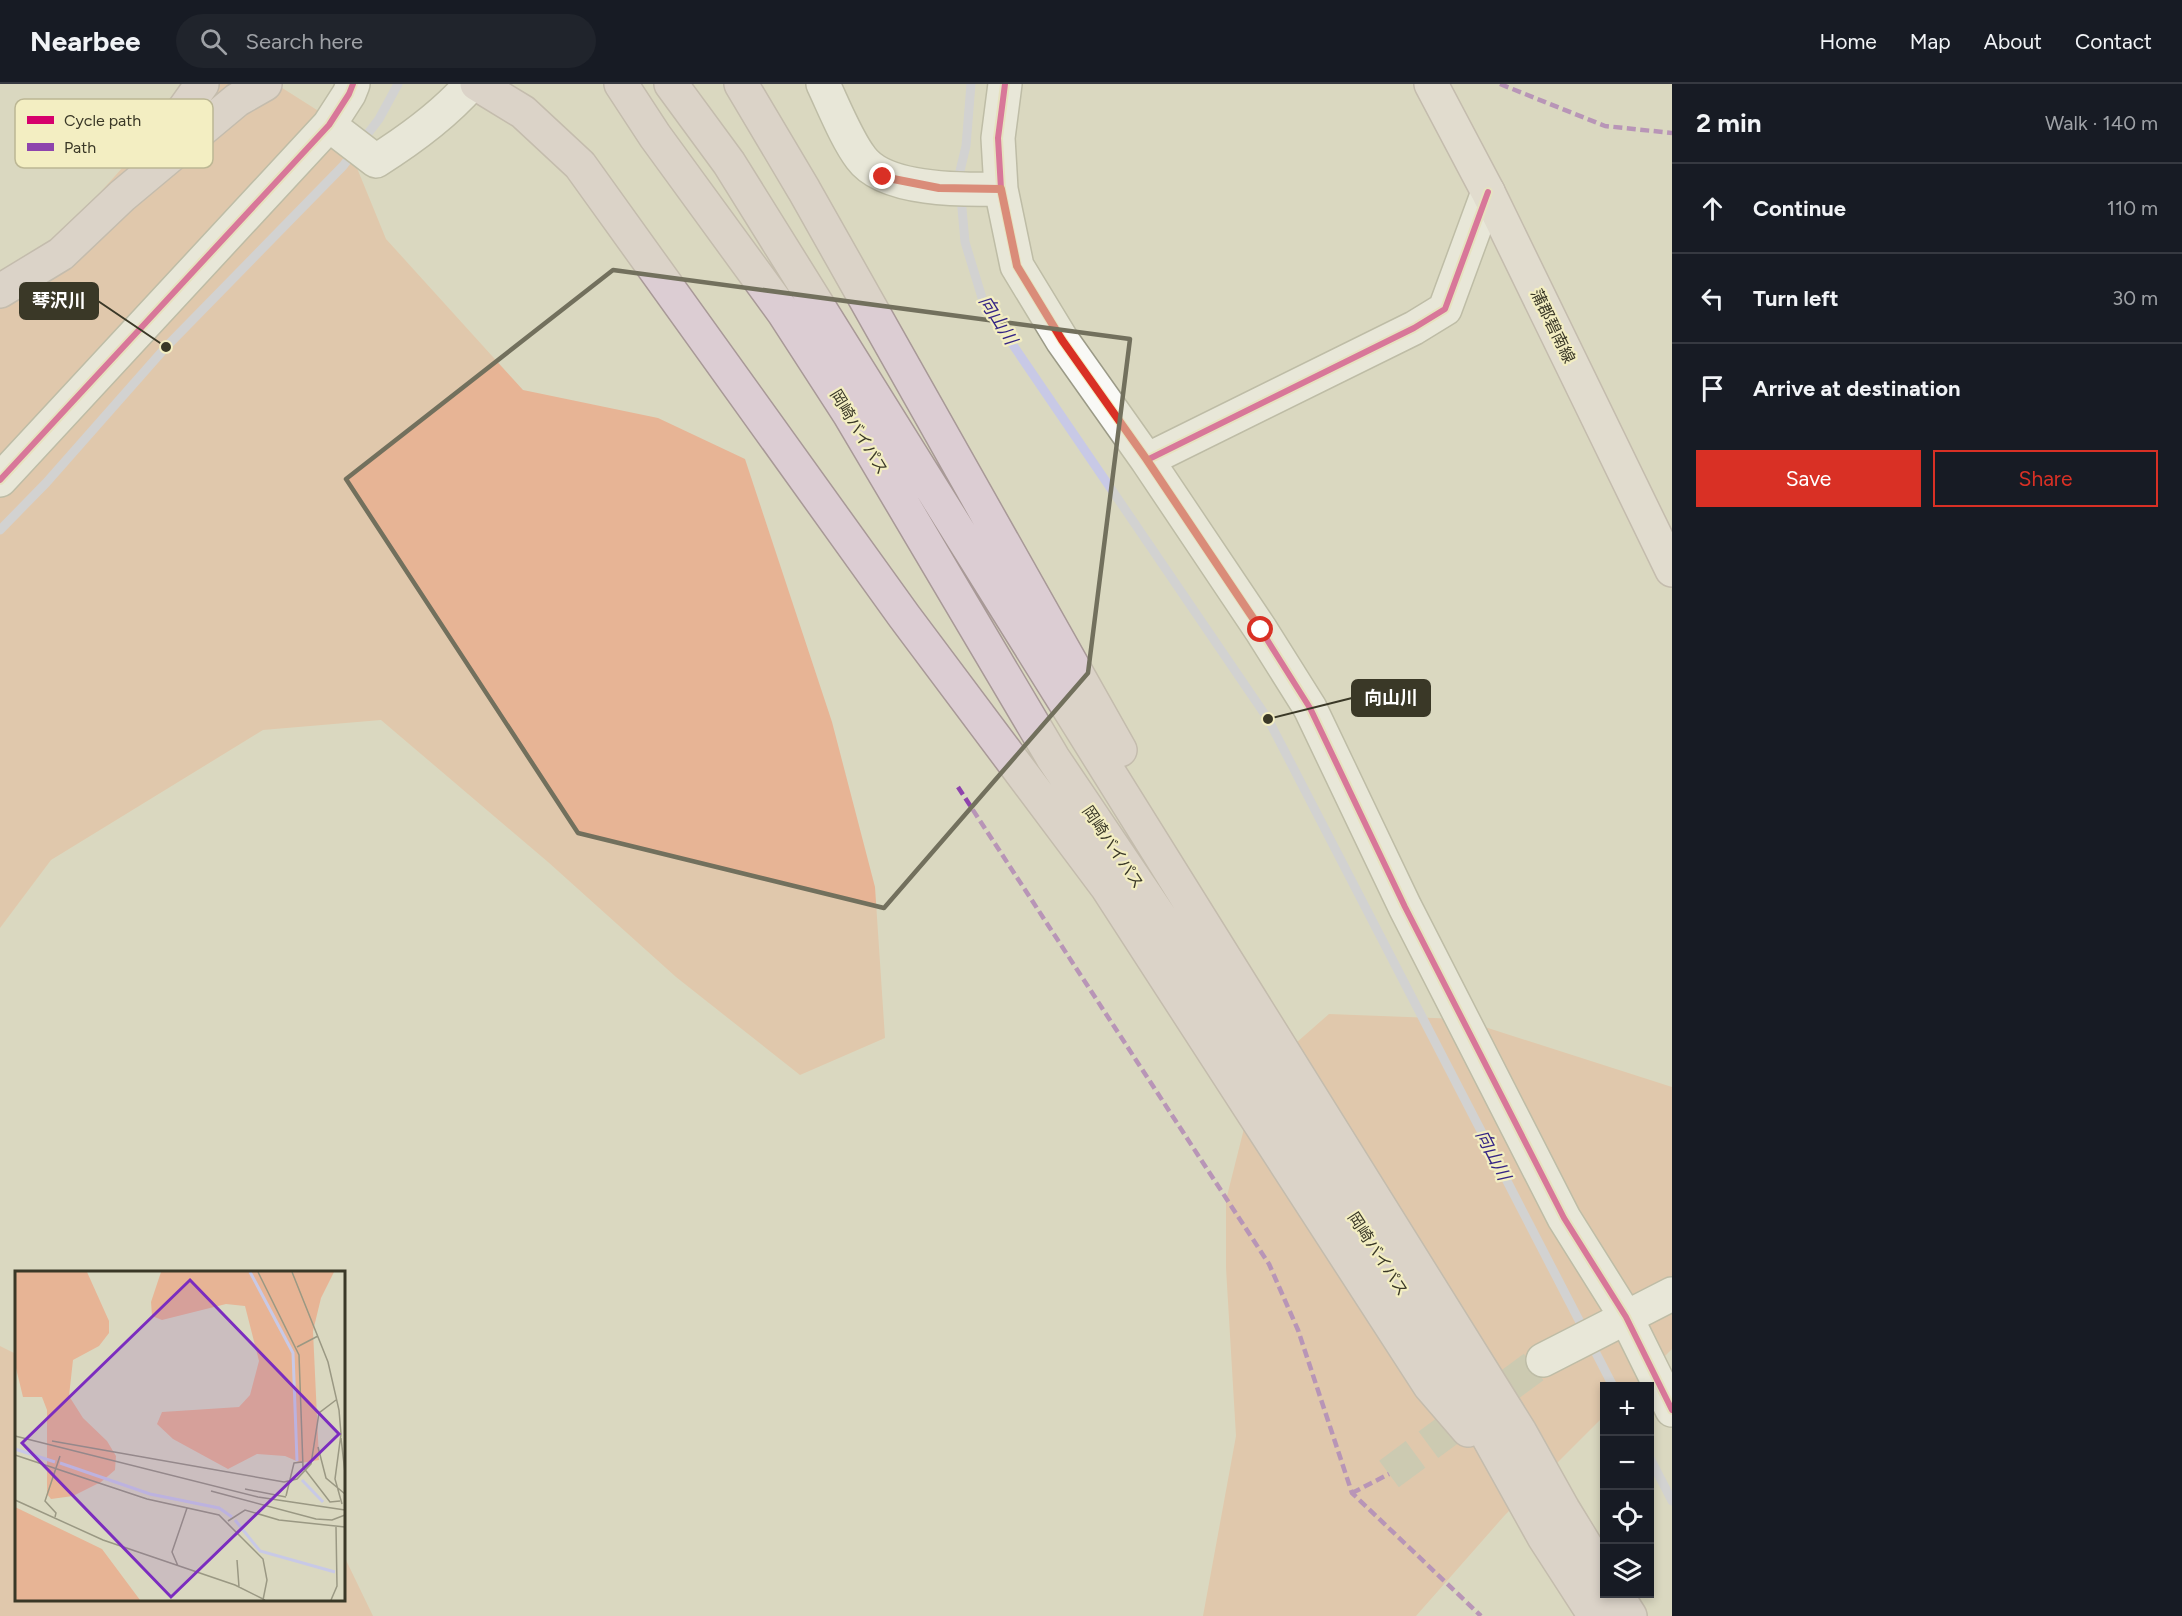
<!DOCTYPE html>
<html lang="en">
<head>
<meta charset="utf-8">
<style>
	body { margin:0; font-family:Figtree,"Noto Sans JP",sans-serif; background:#20242c; color:#f1f3f6 }
	.controls { position:absolute; right:18px; bottom:18px; display:grid; overflow:hidden; border-radius:0px; box-shadow:0 3px 9px #0003 }
	.controls button { width:54px; height:54px; display:grid; place-items:center; padding:0; border:0; border-bottom:2px solid #363941; background:#171b24; color:#f1f3f6; font:30px sans-serif }
	.stop { position:absolute; width:18px; height:18px; margin:-14px; border:4px solid #d93025; border-radius:50%; background:#fff }
	.stop.end { background:#d93025; border-color:#fff; box-shadow:0 2px 6px #0008 }
	.list { margin:0; padding:0; list-style:none }
	h2 { display:flex; justify-content:space-between; align-items:center; height:78px; margin:0; padding:0 24px; font-size:26px }
	h2 small { font-size:20px; font-weight:400; color:#9ea1a6 }
	.list li { display:grid; grid-template-columns:39px 1fr auto; gap:18px; align-items:center; box-sizing:border-box; height:90px; padding:0 24px; border-top:2px solid #363941 }
	.list b { display:block; font-size:22px; white-space:nowrap }
	.list em { font-size:20px; font-style:normal; color:#9ea1a6 }
	.actions { display:flex; gap:12px; padding:18px 24px }
	.actions a { flex:1; padding:14px 0; border:2px solid #d93025; border-radius:0px; text-align:center; font-size:21px; color:#d93025 }
	.actions .main { background:#d93025; color:#fff }
	.icon { flex:none; width:33px; height:33px; fill:none; stroke:currentColor; stroke-width:2; stroke-linecap:round; stroke-linejoin:round }
	.map { position:relative; flex:none; width:1672px; height:1532px; overflow:hidden }
	header { display:flex; align-items:center; gap:36px; box-sizing:border-box; height:84px; padding:0 30px; background:#171b24; border-bottom:2px solid #363941 }
	header strong { font-size:28px }
	nav { display:flex; gap:33px; margin-inline-start:auto; font-size:21px }
	.search { width:420px; height:54px; background:#20242c; display:flex; align-items:center; gap:15px; box-sizing:border-box; padding:0 21px; border-radius:33px; color:#9ea1a6; font-size:22px }
	main { display:flex }
	aside { flex:1; background:#171b24 }
	.map>svg:first-child { display:block }
	.forest { fill:#e7b495 }
	.lines { fill:none; stroke-linecap:round; stroke-linejoin:round }
	.stream { stroke:#c8c9e6; stroke-width:9 }
	.minor-tunnel { stroke:#bab8a1; stroke-width:33; stroke-dasharray:33 16; stroke-linecap:butt }
	.minor-casing { stroke:#9b9a87; stroke-width:36 }
	.major-casing { stroke:#a89997; stroke-width:36 }
	.highway-casing { stroke:#a89997; stroke-width:36 }
	.minor { stroke:#f9f9f6; stroke-width:33 }
	.major { stroke:#e8dfe0; stroke-width:33 }
	.highway { stroke:#dccdd3; stroke-width:33 }
	.quiet { stroke:#8e44ad; stroke-width:4.5; stroke-dasharray:9 4.5; stroke-linecap:butt }
	.cycleway-casing { stroke:#f3eec2; stroke-width:10 }
	.cycleway { stroke:#d6006c; stroke-width:6 }
	.route { stroke:#d93025; stroke-width:8 }
	.marked { fill:none; stroke:#72705d; stroke-width:4.5; stroke-linejoin:round }
	.labels { text-anchor:middle; dominant-baseline:central; stroke-width:4.5; stroke-linejoin:round; paint-order:stroke }
	.street-label { font-size:16px; fill:#3a3827; stroke:#f3eec2 }
	.water-label { font-size:18px; font-style:italic; fill:#352585; stroke:#f3eec2 }
	.inset-river { fill:none; stroke:#c8c9e6; stroke-width:3 }
	.inset-road { fill:none; stroke:#9a9883; stroke-width:1.5 }
	.view { fill:#7b2cbf; fill-opacity:0.15; stroke:#7b2cbf; stroke-width:3 }
	.inset-edge { fill:none; stroke:#3a3827; stroke-width:3 }
	.key { fill:#f3eec2; stroke:#bcb794; stroke-width:1.5 }
	.key-label { font-size:16px; fill:#3a3827 }
	.leader { fill:none; stroke:#3a3827; stroke-width:2 }
	.callout-dot { fill:#3a3827; stroke:#f3eec2; stroke-width:2 }
	.callout { fill:#3a3827; stroke:#3a3827; stroke-width:2 }
	.callout-label { font-size:18px; text-anchor:middle; font-weight:bold; fill:#fff }
</style>
</head>
<body>
<header>
<strong>Nearbee</strong>
<div class="search"><svg class="icon" aria-label="search" viewBox="0 0 24 24"><circle cx="10" cy="10" r="6"/><path d="M15 15l6 6"/></svg>Search here</div>
<nav><a>Home</a><a>Map</a><a>About</a><a>Contact</a></nav>
</header>
<main>
<div class="map">
<svg width="1672" height="1532" viewBox="0 0 1672 1532">
	<rect width="100%" height="100%" fill="#dad8c0"/>
	<path class="forest" d="M 204,0 L 276,0 L 339,40 L 386,155 L 523,306 L 658,334 L 745,375 L 832,638 L 875,803 L 885,954 L 800,991 L 676,893 L 548,778 L 381,636 L 263,646 L 51,776 L 0,844 L 0,220 L 141,63 Z
		M 1329,930 L 1460,935 L 1672,1003 L 1672,1265 L 1635,1302 L 1604,1302 L 1604,1332 L 1505,1431 L 1416,1532 L 1203,1532 L 1236,1352 L 1226,1184 L 1226,1116 L 1257,993 Z
		M 0,1262 L 16,1270 L 16,1516 L 344,1516 L 344,1472 L 373,1532 L 0,1532 Z"/>
	<g class="lines">
		<path class="stream" d="M 971,0 L 966,62 L 959,91 L 965,158 L 983,217 L 1268,635 L 1613,1302
			M 0,446 L 46,399 L 166,263 L 343,82 L 379,35 L 398,0
			M 1650,1374 L 1672,1417"/>
		<path class="minor-tunnel" d="M 1389,1390 L 1543,1276"/>
		<g class="minor-casing">
			<path id="minor" d="M 823,0 C 833,21 847,56 861,74 C 885,107 964,106 1001,105
				M 1005,0 L 998,54 L 1001,105 L 1017,182 L 1062,256 L 1147,376 L 1261,546 L 1310,624 L 1405,823 L 1564,1134 L 1626,1233 L 1672,1326
				M 329,41 L 376,77 C 411,55 444,31 471,0
				M 1147,376 L 1414,244 L 1445,225 L 1488,108
				M 0,396 L 329,41 L 349,10 L 353,0
				M 1543,1276 L 1672,1210"/>
		</g>
		<g class="major-casing">
			<path id="major" d="M 1431,0 L 1488,108 L 1672,486"/>
		</g>
		<g class="highway-casing">
			<path id="highway" d="M 477,0 L 523,28 L 580,81 L 904,532 L 1107,803 L 1430,1302 L 1468,1346
				M 621,0 L 655,52 L 784,229 L 850,331 L 1053,674 L 1228,934 L 1437,1261 L 1544,1453 L 1595,1532
				M 671,0 L 729,79 L 1520,1348 L 1563,1425 L 1604,1492
				M 741,0 L 804,106 L 1120,666
				M 146,79 L 202,0
				M 0,207 L 61,170 L 122,112 L 237,16 L 265,0
				M 1616,1510 L 1630,1532"/>
		</g>
		<use href="#minor" class="minor"/>
		<use href="#major" class="major"/>
		<use href="#highway" class="highway"/>
		<path class="quiet" d="M 1500,0 L 1605,42 L 1672,49
			M 958,703 L 1269,1180 L 1298,1246 L 1352,1409 L 1481,1532
			M 1352,1409 L 1389,1390"/>
		<g class="cycleway-casing">
			<path id="cycleway" d="M 1005,0 L 998,54 L 1001,105 L 1017,182 L 1062,256 L 1147,376 L 1261,546 L 1310,624 L 1405,823 L 1564,1134 L 1626,1233 L 1672,1326
				M 1147,376 L 1414,244 L 1445,225 L 1488,108
				M 0,396 L 329,41 L 349,10 L 353,0"/>
		</g>
		<use href="#cycleway" class="cycleway"/>
	</g>
	<g class="lines">
		<path class="route" d="M 883,93 L 939,104 L 1001,105 L 1017,182 L 1062,256 L 1147,376 L 1261,546"/>
	</g>
	<path d="M0 0H1672V1532H0ZM 613,186 L 1130,255 L 1088,589 L 884,824 L 578,749 L 346,395 Z" fill="#dad8c0" fill-opacity=".55" fill-rule="evenodd"/>
	<path class="marked" d="M 613,186 L 1130,255 L 1088,589 L 884,824 L 578,749 L 346,395 Z"/>
	<g class="labels">
		<g class="street-label">
			<text transform="translate(1553 242) rotate(64)">蒲郡碧南線</text>
			<text transform="translate(859 348) rotate(59)">岡崎バイパス</text>
			<text transform="translate(1113 763) rotate(56)">岡崎バイパス</text>
			<text transform="translate(1378 1170) rotate(57)">岡崎バイパス</text>
		</g>
		<g class="water-label">
			<text transform="translate(998 236) rotate(58)">向山川</text>
			<text transform="translate(1493 1071) rotate(63)">向山川</text>
		</g>
	</g>
	<g transform="translate(15 1187)">
		<rect width="330" height="330" fill="#dad8c0"/>
		<path d="M 0,1 L 72,1 L 94,50 L 94,62 L 84,75 L 58,89 L 54,125 L 68,147 L 92,170 L 101,185 L 100,199 L 86,211 L 58,225 L 36,228 L 32,223 L 32,139 L 27,126 L 8,126 L 0,93 ZM 146,1 L 319,1 L 306,27 L 298,60 L 304,189 L 286,192 L 270,185 L 242,183 L 213,198 L 158,168 L 142,153 L 147,141 L 224,136 L 235,124 L 244,90 L 230,35 L 211,33 L 147,49 L 137,45 L 136,31 ZM 0,236 L 87,278 L 125,329 L 0,329 Z" fill="#e7b495"/>
		<path class="inset-river" d="M 235,1 L 278,82 L 282,190M 0,178 L 40,191M 45,192 L 135,223 L 204,237 L 217,246M 287,209 L 308,231M 220,249 L 245,280 L 320,301"/>
		<path class="inset-road" d="M 243,1 L 284,84 L 288,196 L 315,231 L 325,230M 277,1 L 313,91 L 324,139 L 326,163 L 320,208 L 327,233M 282,76 L 303,65M 0,165 L 243,226 L 330,239M 326,167 L 330,202M 37,170 L 269,211 L 282,208 L 296,193 L 304,142 L 321,129M 303,176 L 311,207 L 330,223M 0,184 L 132,228 L 204,244 L 248,288 L 252,309 L 248,329M 230,218 L 271,226M 196,220 L 301,248 L 317,249 L 330,244M 271,225 L 279,192 L 287,191M 0,229 L 88,269 L 220,314 L 250,329M 40,246 L 41,242 L 30,230 L 45,185M 213,250 L 230,239 L 264,249 L 330,256M 222,289 L 224,316M 163,295 L 157,281 L 172,237M 316,329 L 322,315 L 321,256"/>
		<path class="view" d="M 175,9 L 324,163 L 156,326 L 7,172 Z"/>
		<rect width="330" height="330" class="inset-edge"/>
	</g>
	<rect x="15" y="15" width="198" height="69" rx="9" class="key"/>
	<rect x="27" y="32" width="27" height="8" fill="#d6006c"/>
	<rect x="27" y="59" width="27" height="8" fill="#8e44ad"/>
	<g class="key-label">
		<text x="64" y="42">Cycle path</text>
		<text x="64" y="69">Path</text>
	</g>
	<path class="leader" d="M166 263L98 217M1268 635L1352 614"/>
	<g class="callout-dot">
		<circle cx="166" cy="263" r="6"/>
		<circle cx="1268" cy="635" r="6"/>
	</g>
	<g class="callout">
		<rect x="20" y="199" width="78" height="36" rx="6"/>
		<rect x="1352" y="596" width="78" height="36" rx="6"/>
	</g>
	<g class="callout-label">
		<text x="59" y="223">琴沢川</text>
		<text x="1391" y="620">向山川</text>
	</g>
</svg>
<div class="controls">
<button>+</button>
<button>−</button>
<button><svg class="icon" aria-label="locate" viewBox="0 0 24 24"><circle cx="12" cy="12" r="6"/><path d="M12 2v4M12 18v4M2 12h4M18 12h4"/></svg></button>
<button><svg class="icon" aria-label="layers" viewBox="0 0 24 24"><path d="M12 4l9 5-9 5-9-5zM3 14l9 5 9-5"/></svg></button>
</div>
<div class="stop" style="left:1261px;top:546px"></div>
<div class="stop end" style="left:883px;top:93px"></div>
</div>
<aside>
<h2>2 min<small>Walk · 140 m</small></h2>
<ul class="list">
<li><svg class="icon" aria-label="ahead" viewBox="0 0 24 24"><path d="M12 20V5M6 11l6-6 6 6"/></svg><div><b>Continue</b></div><em>110 m</em></li>
<li><svg class="icon" aria-label="left" viewBox="0 0 24 24"><path d="M17 20v-9H6M10 6l-5 5 5 5"/></svg><div><b>Turn left</b></div><em>30 m</em></li>
<li><svg class="icon" aria-label="arrive" viewBox="0 0 24 24"><path d="M6 21V4h12l-3 4 3 4H6"/></svg><div><b>Arrive at destination</b></div></li>
</ul>
<div class="actions"><a class="main">Save</a><a>Share</a></div>
</aside>
</main>
</body>
</html>
